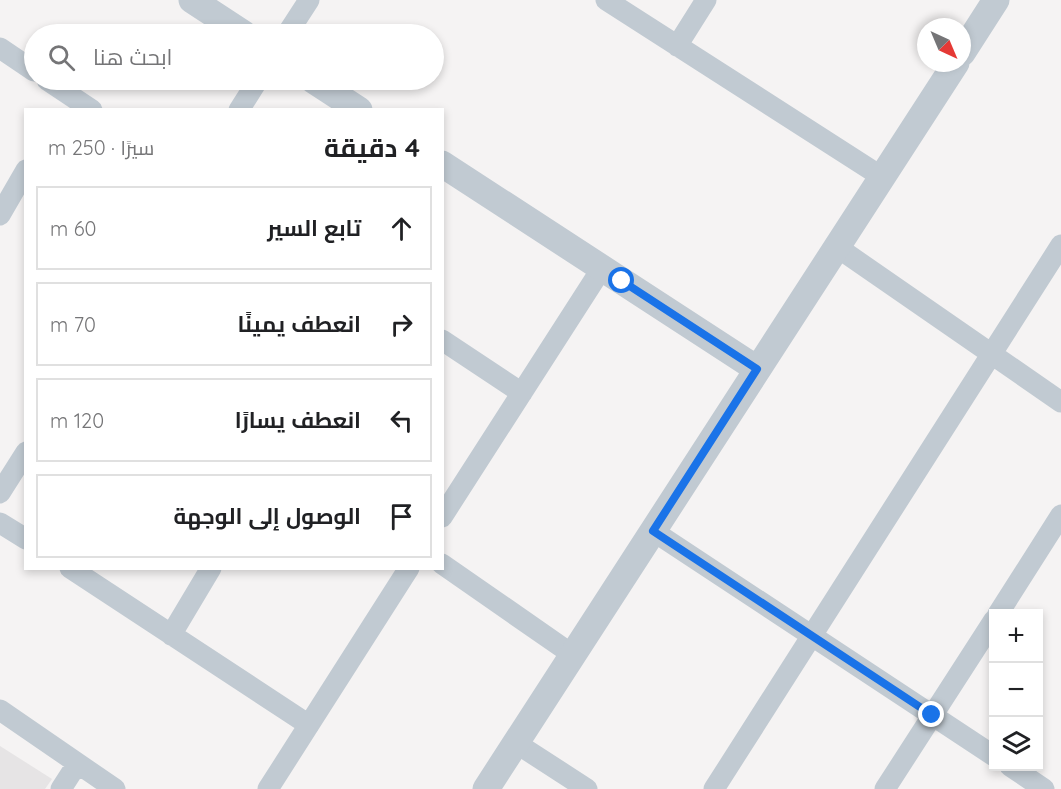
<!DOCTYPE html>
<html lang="ar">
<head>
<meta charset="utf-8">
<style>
	body { margin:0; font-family:Quicksand,Cairo,sans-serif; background:#f2f2f2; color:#202124; direction:rtl }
	.controls { position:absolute; right:18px; bottom:18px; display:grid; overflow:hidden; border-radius:0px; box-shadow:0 3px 9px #0003 }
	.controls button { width:54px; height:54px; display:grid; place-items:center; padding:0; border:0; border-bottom:2px solid #e0e0e0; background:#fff; color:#202124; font:30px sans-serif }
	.compass { position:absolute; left:917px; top:18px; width:54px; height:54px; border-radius:50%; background:#fff; box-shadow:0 3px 9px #0003; rotate:136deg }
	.stop { position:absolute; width:18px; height:18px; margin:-14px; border:4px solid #1a73e8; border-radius:50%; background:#fff }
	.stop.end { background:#1a73e8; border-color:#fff; box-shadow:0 2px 6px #0008 }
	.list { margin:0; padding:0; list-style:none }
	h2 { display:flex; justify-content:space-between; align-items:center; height:78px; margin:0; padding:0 24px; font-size:26px }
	h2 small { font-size:20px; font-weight:400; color:#757577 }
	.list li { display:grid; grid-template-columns:39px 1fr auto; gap:18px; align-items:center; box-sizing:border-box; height:84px; margin:0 12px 12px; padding:0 12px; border:2px solid #e0e0e0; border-radius:0px }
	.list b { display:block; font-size:22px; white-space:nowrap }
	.list em { font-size:20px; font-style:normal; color:#757577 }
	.icon { flex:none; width:33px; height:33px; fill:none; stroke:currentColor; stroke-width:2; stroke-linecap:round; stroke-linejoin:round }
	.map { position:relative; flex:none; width:1061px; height:789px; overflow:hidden; direction:ltr }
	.search { position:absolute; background:#fff; box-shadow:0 3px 9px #0003; left:24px; top:24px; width:420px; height:66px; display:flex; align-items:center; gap:15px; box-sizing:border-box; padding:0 21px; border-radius:33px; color:#757577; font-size:22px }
	.panel { position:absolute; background:#fff; box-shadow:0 3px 9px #0003; left:24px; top:108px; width:420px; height:462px; border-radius:0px; direction:rtl }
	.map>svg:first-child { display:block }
	.education { fill:#e6e4e5 }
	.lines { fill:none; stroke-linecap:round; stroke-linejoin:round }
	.minor { stroke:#c1cad2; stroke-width:21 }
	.tertiary { stroke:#c1cad2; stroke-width:27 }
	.route { stroke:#1a73e8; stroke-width:8 }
</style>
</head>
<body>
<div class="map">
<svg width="1061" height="789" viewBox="0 0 1061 789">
	<rect width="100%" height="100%" fill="#f5f3f3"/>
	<path class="education" d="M 0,746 L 52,779 L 45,789 L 0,789 Z"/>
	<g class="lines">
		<path class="minor" d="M 606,0 L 882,177
			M 287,34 L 309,0
			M 677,46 L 706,0
			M 0,48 L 34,71
			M 47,80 L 92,110
			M 239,110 L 258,80
			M 0,215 L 26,170
			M 837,247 L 1061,402
			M 442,340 L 522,393
			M 0,493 L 26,452
			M 442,517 L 602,268
			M 0,523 L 26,539
			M 653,531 L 994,756
			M 442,564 L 573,655
			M 70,568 L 309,725
			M 998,614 L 1061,515
			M 171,635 L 211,568
			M 0,710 L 115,789
			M 516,743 L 587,789
			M 1010,766 L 1044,789
			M 61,789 L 77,764
			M 268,789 L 409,568
			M 714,789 L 1061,245
			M 885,789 L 994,620"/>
		<path class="tertiary" d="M 192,0 L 244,34
			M 962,53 L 996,0
			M 313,80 L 359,110
			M 442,164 L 757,369
			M 486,789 L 956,63"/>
	</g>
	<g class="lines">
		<path class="route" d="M 622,281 L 757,369 L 653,531 L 932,715"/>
	</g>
</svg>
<div class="controls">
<button>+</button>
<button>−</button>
<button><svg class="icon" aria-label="layers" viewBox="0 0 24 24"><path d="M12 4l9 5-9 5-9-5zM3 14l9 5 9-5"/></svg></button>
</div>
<svg class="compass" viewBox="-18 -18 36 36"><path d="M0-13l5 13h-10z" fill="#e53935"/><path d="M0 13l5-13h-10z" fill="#757577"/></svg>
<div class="stop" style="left:622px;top:281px"></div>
<div class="stop end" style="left:932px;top:715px"></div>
<div class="search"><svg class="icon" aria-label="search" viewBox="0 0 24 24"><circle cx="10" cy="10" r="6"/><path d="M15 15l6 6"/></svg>ابحث هنا</div>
<section class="panel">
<h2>4 دقيقة<small>سيرًا · 250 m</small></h2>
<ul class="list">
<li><svg class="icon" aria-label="ahead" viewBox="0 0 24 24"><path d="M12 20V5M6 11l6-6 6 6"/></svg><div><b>تابع السير</b></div><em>60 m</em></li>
<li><svg class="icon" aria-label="right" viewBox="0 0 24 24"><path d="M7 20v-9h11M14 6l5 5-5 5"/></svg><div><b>انعطف يمينًا</b></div><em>70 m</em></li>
<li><svg class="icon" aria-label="left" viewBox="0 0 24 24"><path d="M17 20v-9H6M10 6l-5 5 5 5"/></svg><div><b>انعطف يسارًا</b></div><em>120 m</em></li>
<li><svg class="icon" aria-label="arrive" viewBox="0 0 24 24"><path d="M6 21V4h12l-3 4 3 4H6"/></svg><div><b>الوصول إلى الوجهة</b></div></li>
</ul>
</section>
</div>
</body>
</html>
